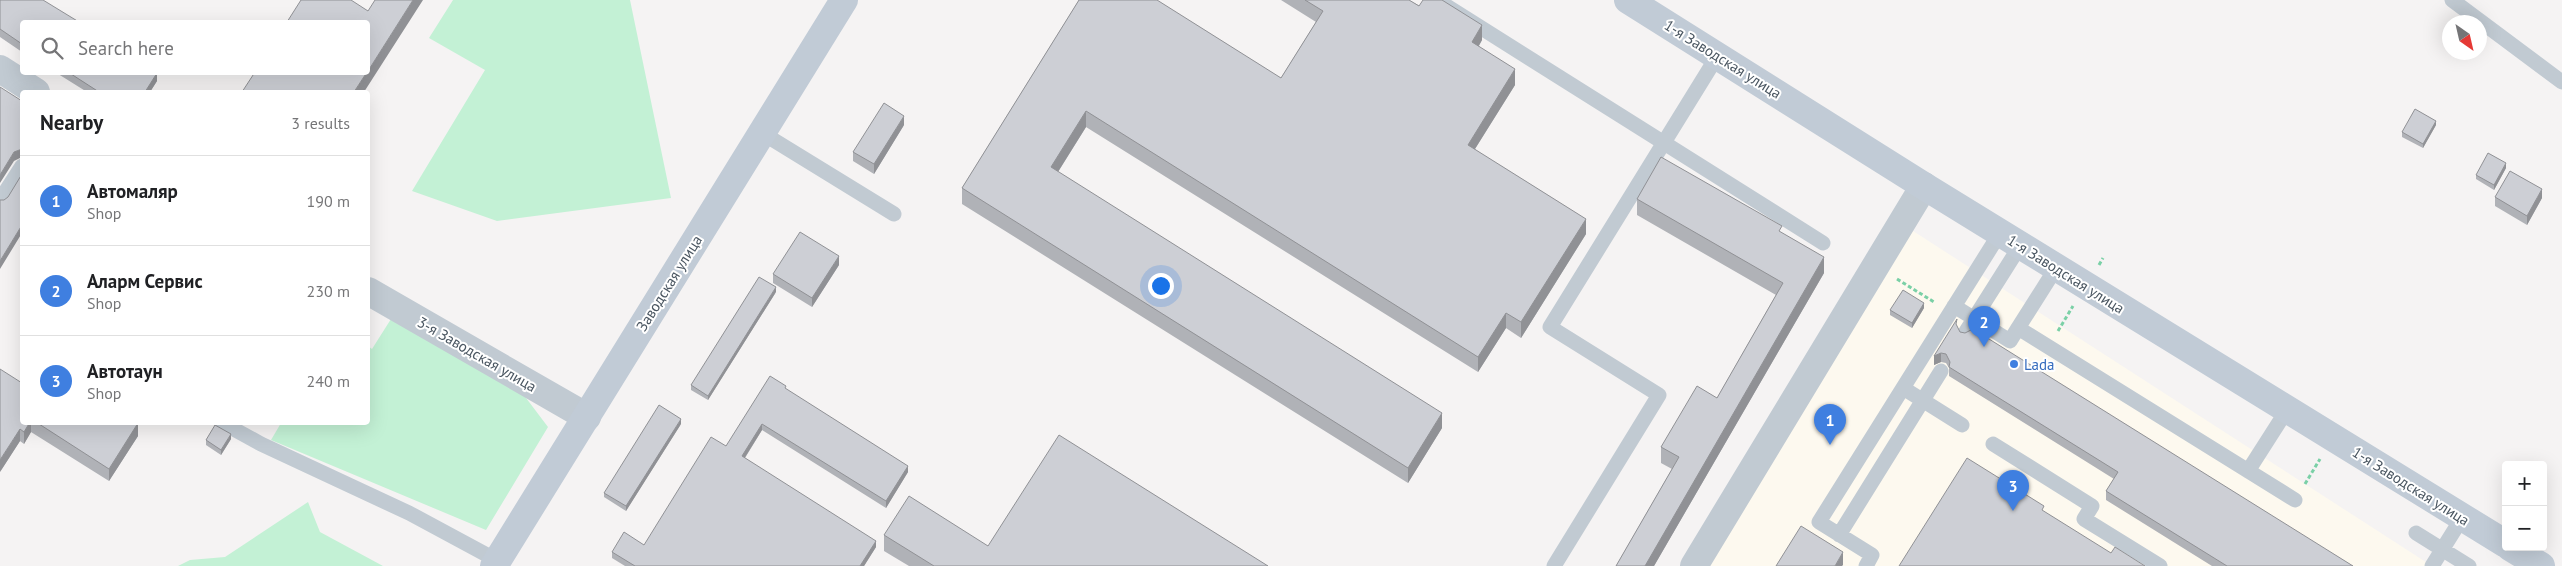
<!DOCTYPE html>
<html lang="en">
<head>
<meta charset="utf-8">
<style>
	body { margin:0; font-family:"PT Sans",sans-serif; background:#f6f6f6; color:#202124 }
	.controls { position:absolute; right:15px; bottom:15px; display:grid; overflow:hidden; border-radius:5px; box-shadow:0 5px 20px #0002 }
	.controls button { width:45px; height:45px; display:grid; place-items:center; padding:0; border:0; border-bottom:1px solid #e0e0e0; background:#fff; color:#202124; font:25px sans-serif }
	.compass { position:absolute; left:2442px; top:15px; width:45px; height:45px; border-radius:50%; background:#fff; box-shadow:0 5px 20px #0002; rotate:146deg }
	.you { position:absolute; left:1160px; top:285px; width:18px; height:18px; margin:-12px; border:4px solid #fff; border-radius:50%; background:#1a73e8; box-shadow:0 0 0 8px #1a73e833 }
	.badge { display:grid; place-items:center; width:32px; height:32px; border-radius:50%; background:#1a73e8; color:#fff; font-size:16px; font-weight:700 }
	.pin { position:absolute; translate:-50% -41px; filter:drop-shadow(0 1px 2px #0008) }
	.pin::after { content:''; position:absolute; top:26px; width:18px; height:15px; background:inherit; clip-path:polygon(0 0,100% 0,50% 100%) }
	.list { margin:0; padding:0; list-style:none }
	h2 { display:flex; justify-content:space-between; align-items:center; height:65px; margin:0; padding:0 20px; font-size:21px }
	h2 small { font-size:16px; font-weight:400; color:#757577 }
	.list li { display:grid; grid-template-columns:32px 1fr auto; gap:15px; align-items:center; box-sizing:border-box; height:90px; padding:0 20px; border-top:1px solid #e0e0e0 }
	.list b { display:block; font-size:19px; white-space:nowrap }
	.list p { margin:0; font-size:16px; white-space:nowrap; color:#757577 }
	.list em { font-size:16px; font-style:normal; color:#757577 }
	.icon { flex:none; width:28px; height:28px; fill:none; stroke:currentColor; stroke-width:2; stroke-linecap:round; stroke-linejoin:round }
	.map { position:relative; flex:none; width:2562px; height:566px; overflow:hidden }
	.search { position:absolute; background:#fff; box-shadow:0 5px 20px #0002; left:20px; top:20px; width:350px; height:55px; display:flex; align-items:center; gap:12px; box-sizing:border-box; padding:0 18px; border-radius:5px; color:#757577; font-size:19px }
	.panel { position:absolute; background:#fff; box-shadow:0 5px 20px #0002; left:20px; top:90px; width:350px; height:335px; border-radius:5px }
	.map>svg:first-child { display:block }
	.commercial { fill:#fdf9ef }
	.green { fill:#c3f1d5 }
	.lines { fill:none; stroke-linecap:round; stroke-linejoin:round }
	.path { stroke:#7ad0a6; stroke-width:3; stroke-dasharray:4 2.5; stroke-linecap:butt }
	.service { stroke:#c1cad2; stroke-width:15 }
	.minor { stroke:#c1cad2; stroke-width:28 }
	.secondary { stroke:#c1cbd6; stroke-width:28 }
	.wall { fill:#b0b2b7 }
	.shaded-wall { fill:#909195 }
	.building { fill:#cdcfd5; stroke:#909195 }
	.shop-dot { fill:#3f7fe0; stroke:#fff; stroke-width:2 }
	.labels { text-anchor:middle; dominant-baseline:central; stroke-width:4; stroke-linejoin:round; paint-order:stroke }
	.street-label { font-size:15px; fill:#4a5661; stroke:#fff }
	.shop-label { font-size:15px; fill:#366cbe; stroke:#fff; text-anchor:start }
</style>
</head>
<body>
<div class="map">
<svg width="2562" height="566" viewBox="0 0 2562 566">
	<rect width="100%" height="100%" fill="#f5f3f3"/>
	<path class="commercial" d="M 1910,229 L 2432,566 L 1709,566 Z"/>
	<path class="green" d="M 453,0 L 630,0 L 671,198 L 497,221 L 412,191 L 485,70 L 429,38 Z
		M 391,319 L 517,386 L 548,427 L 486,530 L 271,440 L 281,423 L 368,422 L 368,346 L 372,349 Z
		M 308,502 L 320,532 L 383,566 L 178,566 L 190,560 L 225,557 Z"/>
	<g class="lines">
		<path class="path" d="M 2099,265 L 2103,258
			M 1897,279 L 1934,302
			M 2058,331 L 2073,306
			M 2305,484 L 2320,459"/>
		<path class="service" d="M 1437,0 L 1823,243
			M 2452,0 L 2562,82
			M 762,133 L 894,214
			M 0,200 L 22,166
			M 2056,268 L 2018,328 L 2295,500
			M 1954,306 L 2010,341 L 2018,328
			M 1965,333 L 2020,246
			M 1903,388 L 1962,425
			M 221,422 L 261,444 L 409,513 L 502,563
			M 1993,444 L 2092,506 L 2084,519 L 2160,566
			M 2248,471 L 2287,410
			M 2416,533 L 2469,566
			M 1839,535 L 1941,371
			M 1554,566 L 1659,395 L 1550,327 L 1718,55
			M 1866,566 L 1872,555 L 1819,522 L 2000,233
			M 2432,566 L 2462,518"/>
		<path class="minor" d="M 0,69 L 36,92
			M 368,291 L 587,417
			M 1694,566 L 1924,186"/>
		<path class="secondary" d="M 1628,0 L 1924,186 L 2506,544
			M 2510,547 L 2541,566
			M 494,566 L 844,0"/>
	</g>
	<path class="wall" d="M 0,0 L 22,22 L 22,52 L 0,37 Z
		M 1079,0 L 1281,78 L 1316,22 L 1281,0 L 1409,0 L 1482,40 L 1479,46 L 1515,85 L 1475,149 L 1586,234 L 1521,338 L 1506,328 L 1478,372 L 1086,127 L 1058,172 L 1442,428 L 1408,483 L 962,204 L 962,188 Z
		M 55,72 L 157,73 L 157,81 L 150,92 L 87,92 Z
		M 904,125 L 874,174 L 853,161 L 853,152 Z
		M 2436,125 L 2423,148 L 2402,137 L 2402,132 Z
		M 2506,168 L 2494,190 L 2476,179 L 2476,175 Z
		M 2495,197 L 2542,198 L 2527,225 L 2495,206 Z
		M 1637,199 L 1782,233 L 1824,273 L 1654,566 L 1616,566 L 1672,469 L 1661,463 L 1661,447 L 1717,398 L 1776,295 L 1637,215 Z
		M 839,265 L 812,307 L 773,283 L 773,274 Z
		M 776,292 L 708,400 L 691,390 L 691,385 Z
		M 1924,308 L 1912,328 L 1890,315 L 1890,310 Z
		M 1957,327 L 1960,332 L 2353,566 L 2212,566 L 2106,500 L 2106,491 L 2114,479 L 1949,376 L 1949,368 L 1946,363 L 1941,362 L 1934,365 L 1934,356 Z
		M 786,389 L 908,472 L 886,508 L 762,430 L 745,458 L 876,547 L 864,566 L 625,566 L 612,558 L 612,552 L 644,545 L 726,446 Z
		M 22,422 L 136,422 L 138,436 L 109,481 L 31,432 L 24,444 L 20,441 L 0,472 Z
		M 681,424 L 626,511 L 604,497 L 604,493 Z
		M 231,439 L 221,455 L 206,445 L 206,440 Z
		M 884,535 L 988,546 L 1268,566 L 909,566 L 884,551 Z"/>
	<path class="shaded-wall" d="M 413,0 L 423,0 L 364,92 L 354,92 L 367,72 L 368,72 L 368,71 Z
		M 1482,25 L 1482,40 L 1472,57 L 1472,42 Z
		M 1515,69 L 1515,85 L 1468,160 L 1468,145 Z
		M 157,73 L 157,81 L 150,92 L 145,92 Z
		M 1086,111 L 1086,127 L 1051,183 L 1051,167 Z
		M 904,116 L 904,125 L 874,174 L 874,164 Z
		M 2436,121 L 2436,125 L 2423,148 L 2423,144 Z
		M 22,149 L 22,157 L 14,161 L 0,183 L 0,175 L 14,152 Z
		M 2506,163 L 2506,168 L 2494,190 L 2494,185 Z
		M 2542,189 L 2542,198 L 2527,225 L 2527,216 Z
		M 1586,219 L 1586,234 L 1521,338 L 1521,322 Z
		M 22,225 L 22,233 L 0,269 L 0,261 Z
		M 839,256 L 839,265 L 812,307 L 812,298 Z
		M 1824,257 L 1824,273 L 1654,566 L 1645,566 Z
		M 776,287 L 776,292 L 708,400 L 708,396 Z
		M 1924,303 L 1924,308 L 1912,328 L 1912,323 Z
		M 1506,313 L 1506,328 L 1478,372 L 1478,357 Z
		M 1941,353 L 1941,362 L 1934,365 L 1934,356 Z
		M 1442,413 L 1442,428 L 1408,483 L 1408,468 Z
		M 681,419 L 681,424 L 626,511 L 626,506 Z
		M 30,422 L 31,422 L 31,432 L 24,444 L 24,432 Z
		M 138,423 L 138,436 L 109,481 L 109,469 Z
		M 762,424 L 762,430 L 742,462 L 742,456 Z
		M 20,429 L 20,441 L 0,472 L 0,460 Z
		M 231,434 L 231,439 L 221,455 L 221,450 Z
		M 908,466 L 908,472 L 886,508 L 886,501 Z
		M 876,541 L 876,547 L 864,566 L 860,566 Z
		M 1843,552 L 1843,565 L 1842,566 L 1835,566 Z"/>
	<path class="building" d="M 0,0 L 43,0 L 79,22 L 22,22 L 22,44 L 0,29 Z
		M 301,0 L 351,0 L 368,11 L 375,0 L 413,0 L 368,71 L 368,22 L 287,22 Z
		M 1079,0 L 1157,0 L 1281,78 L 1323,11 L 1305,0 L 1409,0 L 1419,6 L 1423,0 L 1442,0 L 1482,25 L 1472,42 L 1515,69 L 1468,145 L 1586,219 L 1521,322 L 1506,313 L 1478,357 L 1086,111 L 1051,167 L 1442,413 L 1408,468 L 962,188 Z
		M 68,72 L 157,72 L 157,73 L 145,92 L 99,92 Z
		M 255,72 L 367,72 L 354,92 L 242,92 Z
		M 0,87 L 22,101 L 22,149 L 14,152 L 0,175 Z
		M 884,103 L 904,116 L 874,164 L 853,152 Z
		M 2415,109 L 2436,121 L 2423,144 L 2402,132 Z
		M 2488,153 L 2506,163 L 2494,185 L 2476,175 Z
		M 1661,157 L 1782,226 L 1779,231 L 1824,257 L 1645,566 L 1616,566 L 1679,457 L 1661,447 L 1697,386 L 1717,398 L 1783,283 L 1637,199 Z
		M 2510,171 L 2542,189 L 2527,216 L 2495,197 Z
		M 22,174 L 22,225 L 0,261 L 0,200 L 4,200 L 8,197 Z
		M 800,232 L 839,256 L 812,298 L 773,274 Z
		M 759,277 L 776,287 L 708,396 L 691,385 Z
		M 1903,290 L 1924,303 L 1912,323 L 1890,310 Z
		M 1957,319 L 1956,324 L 1960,332 L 1965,333 L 1973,329 L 2353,566 L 2227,566 L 2106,491 L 2118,472 L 1949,367 L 1950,362 L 1946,354 L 1941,353 L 1934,356 Z
		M 0,369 L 22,383 L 22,422 L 30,422 L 24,432 L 20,429 L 0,460 Z
		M 770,376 L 786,386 L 785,388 L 908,466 L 886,501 L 762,424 L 742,456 L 876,541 L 860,566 L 635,566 L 612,552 L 624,532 L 644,545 L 711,437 L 726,446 Z
		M 659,405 L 681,419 L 626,506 L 604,493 Z
		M 36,422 L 136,422 L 138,423 L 109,469 Z
		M 215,425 L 231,434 L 221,450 L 206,440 Z
		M 1059,435 L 1268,566 L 934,566 L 884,535 L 909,496 L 988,546 Z
		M 1967,458 L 2044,506 L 2042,510 L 2111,553 L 2115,547 L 2145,566 L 1899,566 Z
		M 1801,526 L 1843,552 L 1835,566 L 1776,566 Z"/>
	<circle class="shop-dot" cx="2014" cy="364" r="5"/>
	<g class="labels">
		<g class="street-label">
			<text transform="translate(1723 59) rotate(32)">1-я Заводская улица</text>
			<text transform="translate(2066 274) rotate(32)">1-я Заводская улица</text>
			<text transform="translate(669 283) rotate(-58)">Заводская улица</text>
			<text transform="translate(477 354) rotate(30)">3-я Заводская улица</text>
			<text transform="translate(2411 486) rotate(32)">1-я Заводская улица</text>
		</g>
		<g class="shop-label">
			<text x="2024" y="364">Lada</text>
		</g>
	</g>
</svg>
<div class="controls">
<button>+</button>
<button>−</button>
</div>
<svg class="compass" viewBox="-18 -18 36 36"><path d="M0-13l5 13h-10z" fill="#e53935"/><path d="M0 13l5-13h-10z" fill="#757577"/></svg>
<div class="you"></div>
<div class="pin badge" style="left:1830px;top:445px;background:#3f7fe0">1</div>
<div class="pin badge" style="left:1984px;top:347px;background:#3f7fe0">2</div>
<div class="pin badge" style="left:2013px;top:511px;background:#3f7fe0">3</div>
<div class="search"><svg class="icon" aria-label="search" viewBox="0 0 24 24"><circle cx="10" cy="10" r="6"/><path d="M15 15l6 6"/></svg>Search here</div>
<section class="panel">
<h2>Nearby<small>3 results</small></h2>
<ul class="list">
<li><span class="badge" style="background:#3f7fe0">1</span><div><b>Автомаляр</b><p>Shop</p></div><em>190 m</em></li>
<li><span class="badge" style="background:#3f7fe0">2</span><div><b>Аларм Сервис</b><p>Shop</p></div><em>230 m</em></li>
<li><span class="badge" style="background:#3f7fe0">3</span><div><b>Автотаун</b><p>Shop</p></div><em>240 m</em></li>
</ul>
</section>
</div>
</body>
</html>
